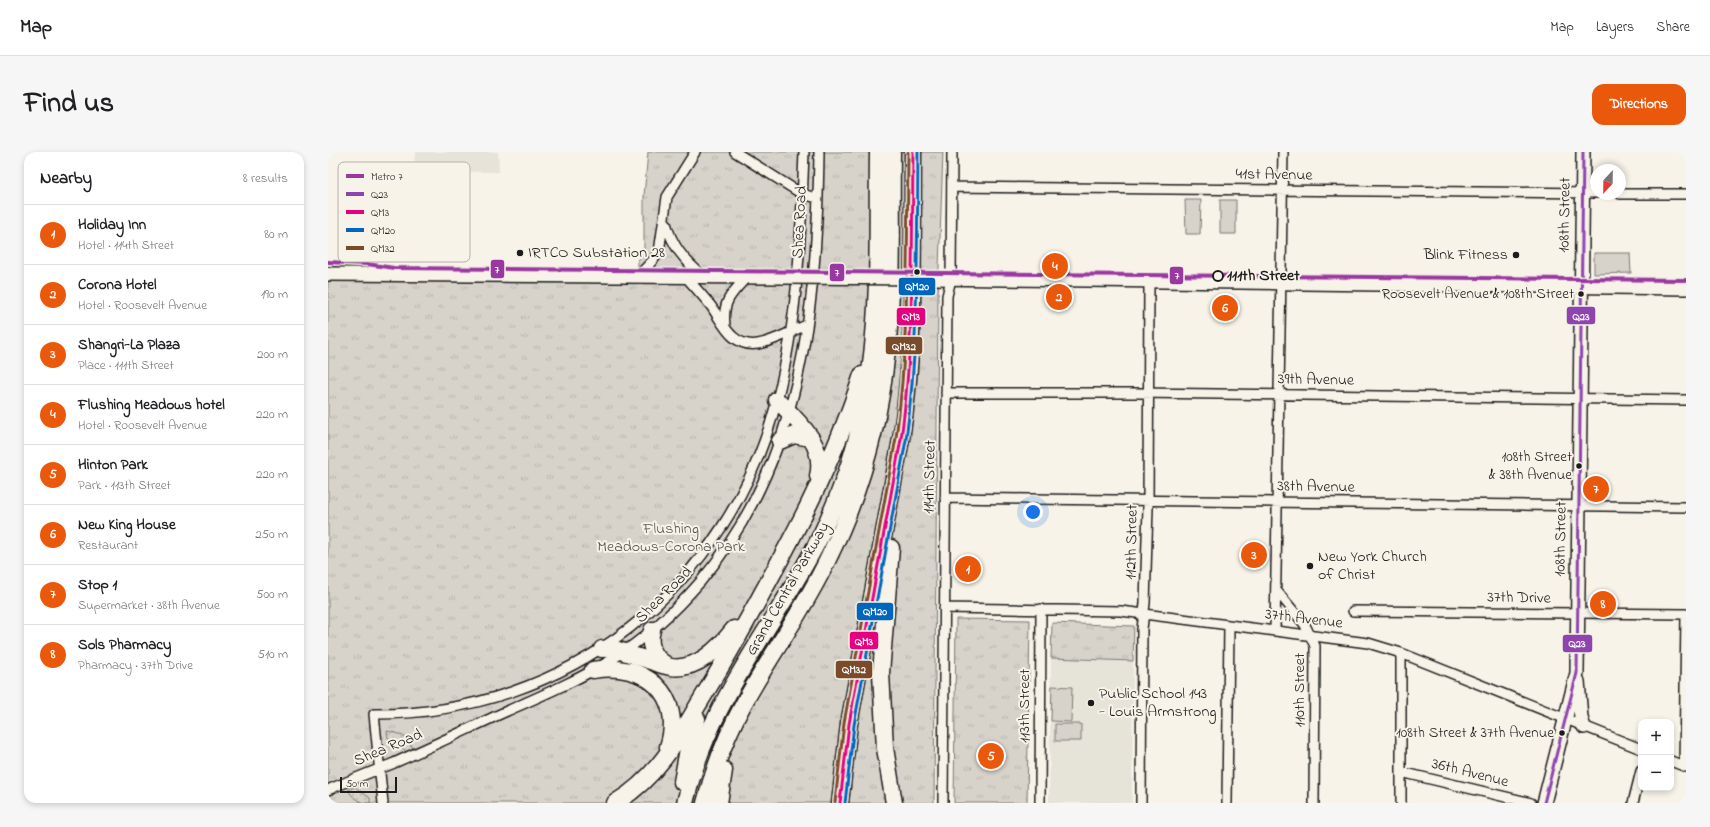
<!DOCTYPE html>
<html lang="en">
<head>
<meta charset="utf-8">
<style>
	body { margin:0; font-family:"Indie Flower",sans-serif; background:#f6f6f6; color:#202124 }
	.controls { position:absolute; right:12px; bottom:12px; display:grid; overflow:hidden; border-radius:8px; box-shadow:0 2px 6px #0003 }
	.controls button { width:36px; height:36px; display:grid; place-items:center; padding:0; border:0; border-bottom:1px solid #e0e0e0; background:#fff; color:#202124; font:20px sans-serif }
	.compass { position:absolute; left:1262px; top:12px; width:36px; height:36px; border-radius:50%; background:#fff; box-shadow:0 2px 6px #0003; rotate:202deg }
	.scale { position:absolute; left:12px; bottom:10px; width:57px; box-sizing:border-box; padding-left:4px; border:2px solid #1c1c1c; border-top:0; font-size:11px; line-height:14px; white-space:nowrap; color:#1c1c1c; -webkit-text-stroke:3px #f7f3e8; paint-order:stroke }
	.you { position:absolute; left:705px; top:360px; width:14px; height:14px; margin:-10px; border:3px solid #fff; border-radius:50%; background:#1a73e8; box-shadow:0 0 0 6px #1a73e833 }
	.badge { display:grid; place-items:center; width:26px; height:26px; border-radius:50%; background:#ea580c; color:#fff; font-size:13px; font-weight:700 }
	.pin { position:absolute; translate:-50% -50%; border:2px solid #fff; box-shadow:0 1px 4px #0006 }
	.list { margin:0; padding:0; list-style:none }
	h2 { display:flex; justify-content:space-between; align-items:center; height:52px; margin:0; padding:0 16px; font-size:17px }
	h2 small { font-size:13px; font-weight:400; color:#757577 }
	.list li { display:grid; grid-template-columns:26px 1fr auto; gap:12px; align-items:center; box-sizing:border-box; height:60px; padding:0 16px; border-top:1px solid #e0e0e0 }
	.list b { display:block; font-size:15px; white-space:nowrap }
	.list p { margin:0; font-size:13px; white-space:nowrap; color:#757577 }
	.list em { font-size:13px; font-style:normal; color:#757577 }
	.map { position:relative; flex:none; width:1358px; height:651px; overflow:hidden; border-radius:12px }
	header { display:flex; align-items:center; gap:24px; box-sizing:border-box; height:56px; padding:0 20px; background:#fff; border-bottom:1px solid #e0e0e0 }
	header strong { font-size:19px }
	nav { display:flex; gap:22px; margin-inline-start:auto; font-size:14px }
	.intro { display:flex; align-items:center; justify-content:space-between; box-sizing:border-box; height:96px; padding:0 24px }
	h1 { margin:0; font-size:28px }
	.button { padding:10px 18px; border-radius:12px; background:#ea580c; color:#fff; font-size:14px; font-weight:700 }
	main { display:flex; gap:24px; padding:0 24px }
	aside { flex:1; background:#fff; border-radius:12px; box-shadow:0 2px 6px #0003 }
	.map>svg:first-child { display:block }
	.built { fill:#e6e3d9 }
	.grass { fill:#d7d3cb; stroke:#7a7874 }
	.park { fill:url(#park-tufts); stroke:#7a7874 }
	.garden { fill:url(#garden-dots); stroke:#7a7874 }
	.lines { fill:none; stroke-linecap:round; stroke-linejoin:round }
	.street-casing { stroke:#1c1c1c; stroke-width:12 }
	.secondary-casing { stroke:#1c1c1c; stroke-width:16 }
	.highway-casing { stroke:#1c1c1c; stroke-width:19 }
	.street { stroke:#f7f3e8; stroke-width:9 }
	.secondary { stroke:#f7f3e8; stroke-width:13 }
	.highway { stroke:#f7f3e8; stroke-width:16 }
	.secondary-bridge-casing { stroke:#1c1c1c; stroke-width:16; stroke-linecap:butt }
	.secondary-bridge { stroke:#f7f3e8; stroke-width:13 }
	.bus-1-casing { stroke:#f7f3e8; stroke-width:6 }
	.bus-2-casing { stroke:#f7f3e8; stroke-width:6 }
	.bus-3-casing { stroke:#f7f3e8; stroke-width:6 }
	.bus-4-casing { stroke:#f7f3e8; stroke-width:6 }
	.bus-1 { stroke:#8e44ad; stroke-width:3 }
	.bus-2 { stroke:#e5007d; stroke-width:3 }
	.bus-3 { stroke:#0065bd; stroke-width:3 }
	.bus-4 { stroke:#7a4b2a; stroke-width:3 }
	.metro-1-casing { stroke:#f7f3e8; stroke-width:7 }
	.metro-1 { stroke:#9a38a1; stroke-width:4 }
	.poi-dot { fill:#1c1c1c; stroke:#f7f3e8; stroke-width:1.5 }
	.stop-dot { fill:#f7f3e8; stroke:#1c1c1c; stroke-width:2 }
	.labels { text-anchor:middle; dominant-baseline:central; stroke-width:4; stroke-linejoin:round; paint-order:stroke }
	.bus-label { font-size:15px; fill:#1c1c1c; stroke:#f7f3e8; text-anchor:end }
	.street-label { font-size:16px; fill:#1c1c1c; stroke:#f7f3e8 }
	.poi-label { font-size:16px; fill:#1c1c1c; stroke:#f7f3e8; text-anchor:start }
	.stop-label { font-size:16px; font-weight:bold; fill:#1c1c1c; stroke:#f7f3e8; text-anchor:start }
	.park-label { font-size:16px; fill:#545351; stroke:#f7f3e8 }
	.key { fill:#f7f3e8; stroke:#b5b2ab; stroke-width:1 }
	.key-label { font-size:11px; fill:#1c1c1c }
	.line-badge { stroke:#f7f3e8; stroke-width:1.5 }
	.badge-label { font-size:11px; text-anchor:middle; font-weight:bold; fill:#fff }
</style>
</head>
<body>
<header>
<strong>Map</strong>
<nav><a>Map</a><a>Layers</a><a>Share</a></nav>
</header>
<div class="intro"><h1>Find us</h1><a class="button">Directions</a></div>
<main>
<aside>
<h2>Nearby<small>8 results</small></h2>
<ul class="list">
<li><span class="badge">1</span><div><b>Holiday Inn</b><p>Hotel · 114th Street</p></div><em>80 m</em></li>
<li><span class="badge">2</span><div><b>Corona Hotel</b><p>Hotel · Roosevelt Avenue</p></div><em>190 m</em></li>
<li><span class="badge">3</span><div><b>Shangri-La Plaza</b><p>Place · 111th Street</p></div><em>200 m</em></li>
<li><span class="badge">4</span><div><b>Flushing Meadows hotel</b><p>Hotel · Roosevelt Avenue</p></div><em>220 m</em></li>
<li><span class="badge">5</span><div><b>Hinton Park</b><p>Park · 113th Street</p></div><em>220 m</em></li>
<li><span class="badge">6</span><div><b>New King House</b><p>Restaurant</p></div><em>250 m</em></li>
<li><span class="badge">7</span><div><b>Stop 1</b><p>Supermarket · 38th Avenue</p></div><em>500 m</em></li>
<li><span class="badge">8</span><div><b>Sols Pharmacy</b><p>Pharmacy · 37th Drive</p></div><em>510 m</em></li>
</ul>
</aside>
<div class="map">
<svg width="1358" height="651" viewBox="0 0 1358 651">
	<defs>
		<pattern id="park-tufts" width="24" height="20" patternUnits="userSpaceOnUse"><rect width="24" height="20" fill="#d7d3cb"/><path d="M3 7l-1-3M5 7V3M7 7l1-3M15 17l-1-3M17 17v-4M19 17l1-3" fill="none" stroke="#b8b5ae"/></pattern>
		<pattern id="garden-dots" width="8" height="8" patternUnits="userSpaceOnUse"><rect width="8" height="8" fill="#d7d3cb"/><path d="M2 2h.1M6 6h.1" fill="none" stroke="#b8b5ae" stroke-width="1.8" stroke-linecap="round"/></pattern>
	</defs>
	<rect width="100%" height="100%" fill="#f7f3e8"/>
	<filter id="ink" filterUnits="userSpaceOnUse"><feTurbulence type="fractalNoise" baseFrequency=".025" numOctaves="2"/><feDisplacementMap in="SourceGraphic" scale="8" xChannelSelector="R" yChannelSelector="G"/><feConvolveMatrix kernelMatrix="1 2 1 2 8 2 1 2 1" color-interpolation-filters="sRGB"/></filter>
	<g filter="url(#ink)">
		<path class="built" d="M 87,0 L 170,0 L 171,20 L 86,19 Z
			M 723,506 L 805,509 L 804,651 L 721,651 Z"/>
		<path class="grass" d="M 857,48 L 873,48 L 872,82 L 858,82 Z
			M 892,48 L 908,48 L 908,82 L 892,82 Z
			M 1266,101 L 1302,101 L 1303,121 L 1266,122 Z
			M 724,534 L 744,535 L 743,570 L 723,569 Z
			M 727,572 L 753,572 L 753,589 L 727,589 Z"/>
		<path class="park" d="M 320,0 L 615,0 L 610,145 L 606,651 L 0,651 L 0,122 L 310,124 L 310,108 L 316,102 L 316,44 Z
			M 628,467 L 702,468 L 699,651 L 626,651 Z
			M 724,471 L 806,474 L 805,509 L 723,506 Z"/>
		<path class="garden" d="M 59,579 C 72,581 80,585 85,597 L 78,600 L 71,592 L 60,586 Z
			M 27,635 L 42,646 L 42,651 C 31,651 26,647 20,638 Z"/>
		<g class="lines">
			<g class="street-casing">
				<path id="street" d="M 407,0 L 474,42 L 489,46
					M 624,35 L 1268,41
					M 1292,42 L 1358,42
					M 338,71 C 344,94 357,109 375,124
					M 310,124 L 326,107 L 331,100 L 339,45 L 367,0
					M 357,124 C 366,134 375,144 383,154 C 395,171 404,196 430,192 C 447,189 463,179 479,173
					M 397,173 C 394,149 404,141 419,125
					M 618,241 L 810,241 L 1358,248
					M 617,346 L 1358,355
					M 948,438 L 977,473 L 987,494 L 986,651
					M 616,456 L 793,459 L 1040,491 L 1073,501 L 1313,597
					M 1025,459 L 1358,462
					M 947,479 L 955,0
					M 1343,609 L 1358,615
					M 1356,614 L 1358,462
					M 1073,620 L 1203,651
					M 0,638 C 22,628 44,620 66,611 C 104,594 142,576 179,559 C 215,543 250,528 283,508 C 317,487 347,459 373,429 C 475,307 489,153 491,0
					M 55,651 L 46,562 C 240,563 401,435 449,248 C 470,167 473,83 476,0
					M 615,651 L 619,144 L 623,127 L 624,0
					M 712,651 L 713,457
					M 813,651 L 814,477 L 817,451 L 820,356 L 821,129
					M 899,651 L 901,473
					M 1073,651 L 1073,501
					M 1305,651 L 1313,619"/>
			</g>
			<g class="secondary-casing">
				<path id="secondary" d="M 0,122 L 455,125
					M 601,126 L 1358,136
					M 1250,529 L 1253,566 L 1256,575
					M 1216,651 L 1249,521 L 1255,0"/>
			</g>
			<g class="highway-casing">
				<path id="highway" d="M 449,248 C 469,269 498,292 490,324
					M 452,289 L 466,283 L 483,286
					M 563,396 L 553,521 L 557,596 L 566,651
					M 324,478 C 320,492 325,505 337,512
					M 274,497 C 286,495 296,500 307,504 C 319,507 331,513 343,515 C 369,519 391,496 406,477
					M 265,518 C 316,509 357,542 340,595
					M 354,630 L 360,597 L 369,567
					M 287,651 C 326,628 348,591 370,553 C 384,530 397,508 410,485 C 457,400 504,317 534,223
					M 357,651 C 381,547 446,477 492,385 C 518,331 536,272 543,212 C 552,142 549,70 550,0
					M 377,651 C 386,616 399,582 416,551 C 443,502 476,458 500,407 C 532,342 552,270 559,198 C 566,132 563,66 564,0
					M 391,651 L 396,618
					M 512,651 L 521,572 L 573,287 C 588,192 584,95 585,0"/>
			</g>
			<use href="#street" class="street"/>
			<use href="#secondary" class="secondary"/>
			<use href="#highway" class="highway"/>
			<g class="secondary-bridge-casing">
				<path id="secondary-bridge" d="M 455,125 L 601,126"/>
			</g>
			<use href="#secondary-bridge" class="secondary-bridge"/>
			<g class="bus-1-casing">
				<path id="bus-1" d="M 1216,651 L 1249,521 L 1255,0"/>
			</g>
			<g class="bus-2-casing">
				<path id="bus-2" d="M 512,651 L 521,572 L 573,287 C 586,192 584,96 585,0"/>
			</g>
			<g class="bus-3-casing">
				<path id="bus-3" d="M 517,651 L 526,573 L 578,288 C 591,192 589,96 590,0"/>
			</g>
			<g class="bus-4-casing">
				<path id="bus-4" d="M 507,650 L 516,571 L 568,286 C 581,191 579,96 580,0"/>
			</g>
			<use href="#bus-1" class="bus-1"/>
			<use href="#bus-2" class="bus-2"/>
			<use href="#bus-3" class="bus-3"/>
			<use href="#bus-4" class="bus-4"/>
			<g class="metro-1-casing">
				<path id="metro-1" d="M 0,110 L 39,112 L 66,116 L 1358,128"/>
			</g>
			<use href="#metro-1" class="metro-1"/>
		</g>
	</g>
	<g class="poi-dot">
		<circle cx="192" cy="101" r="4"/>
		<circle cx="1188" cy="103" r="4"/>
		<circle cx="589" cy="120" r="3.5"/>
		<circle cx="1253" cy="142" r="3.5"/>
		<circle cx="1251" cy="314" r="3.5"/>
		<circle cx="982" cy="414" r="4"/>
		<circle cx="763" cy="551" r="4"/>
		<circle cx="1234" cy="581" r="3.5"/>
	</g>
	<circle class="stop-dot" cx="890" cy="124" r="5"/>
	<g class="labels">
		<g class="bus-label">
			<text x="1246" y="142">Roosevelt Avenue &amp; 108th Street</text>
			<text x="1244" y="305">108th Street<tspan x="1244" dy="18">&amp; 38th Avenue</tspan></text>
			<text x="1226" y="581">108th Street &amp; 37th Avenue</text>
		</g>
		<g class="street-label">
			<text transform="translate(946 23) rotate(1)">41st Avenue</text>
			<text transform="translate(1237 63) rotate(-89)">108th Street</text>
			<text transform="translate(472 70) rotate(-87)">Shea Road</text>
			<text transform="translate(988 228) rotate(1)">39th Avenue</text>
			<text transform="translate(602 325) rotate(-89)">114th Street</text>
			<text transform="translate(988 335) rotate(1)">38th Avenue</text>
			<text transform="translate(1233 387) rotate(-89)">108th Street</text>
			<text transform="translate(804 390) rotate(-89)">112th Street</text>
			<text transform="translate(460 437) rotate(-60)">Grand Central Parkway</text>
			<text transform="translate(336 443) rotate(-45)">Shea Road</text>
			<text transform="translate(1191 446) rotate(1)">37th Drive</text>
			<text transform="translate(976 467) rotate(7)">37th Avenue</text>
			<text transform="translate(972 538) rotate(-90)">110th Street</text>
			<text transform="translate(697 554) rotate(-90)">113th Street</text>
			<text transform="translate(60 596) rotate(-23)">Shea Road</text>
			<text transform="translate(1142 621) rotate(14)">36th Avenue</text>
		</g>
		<g class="poi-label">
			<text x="200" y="101">IRTCO Substation 28</text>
			<text x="1180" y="103" text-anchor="end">Blink Fitness</text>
			<text x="990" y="405">New York Church<tspan x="990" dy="18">of Christ</tspan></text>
			<text x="771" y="542">Public School 143<tspan x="771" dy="18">- Louis Armstrong</tspan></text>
		</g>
		<g class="stop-label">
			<text x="899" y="124">111th Street</text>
		</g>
		<g class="park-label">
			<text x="343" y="377">Flushing<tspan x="343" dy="18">Meadows-Corona Park</tspan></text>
		</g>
	</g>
	<rect x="10" y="10" width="132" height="100" rx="6" class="key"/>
	<rect x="18" y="22" width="18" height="4" fill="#9a38a1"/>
	<rect x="18" y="40" width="18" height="4" fill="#8e44ad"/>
	<rect x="18" y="58" width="18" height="4" fill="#e5007d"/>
	<rect x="18" y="76" width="18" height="4" fill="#0065bd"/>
	<rect x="18" y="94" width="18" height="4" fill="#7a4b2a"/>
	<g class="key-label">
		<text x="43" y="28">Metro 7</text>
		<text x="43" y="46">Q23</text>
		<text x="43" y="64">QM3</text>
		<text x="43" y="82">QM20</text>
		<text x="43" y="100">QM32</text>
	</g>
	<g class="line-badge">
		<rect x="162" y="107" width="15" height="20" rx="4" fill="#9a38a1"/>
		<rect x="501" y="111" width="16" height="19" rx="4" fill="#9a38a1"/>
		<rect x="841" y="114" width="15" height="19" rx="4" fill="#9a38a1"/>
		<rect x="570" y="125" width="38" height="19" rx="4" fill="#0065bd"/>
		<rect x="1238" y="154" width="30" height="19" rx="4" fill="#8e44ad"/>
		<rect x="568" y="155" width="30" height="19" rx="4" fill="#e5007d"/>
		<rect x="557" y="184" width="38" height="19" rx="4" fill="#7a4b2a"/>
		<rect x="528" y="450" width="38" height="19" rx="4" fill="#0065bd"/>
		<rect x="521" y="479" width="30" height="19" rx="4" fill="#e5007d"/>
		<rect x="1234" y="482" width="31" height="19" rx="4" fill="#8e44ad"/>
		<rect x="507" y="508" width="38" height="19" rx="4" fill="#7a4b2a"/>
	</g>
	<g class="badge-label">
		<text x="169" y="121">7</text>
		<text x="509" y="124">7</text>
		<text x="849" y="127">7</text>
		<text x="589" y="138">QM20</text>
		<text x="1253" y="168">Q23</text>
		<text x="583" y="168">QM3</text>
		<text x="576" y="198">QM32</text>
		<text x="547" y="463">QM20</text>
		<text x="536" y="493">QM3</text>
		<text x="1249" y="495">Q23</text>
		<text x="526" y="521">QM32</text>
	</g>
</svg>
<div class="controls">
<button>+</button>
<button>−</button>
</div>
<svg class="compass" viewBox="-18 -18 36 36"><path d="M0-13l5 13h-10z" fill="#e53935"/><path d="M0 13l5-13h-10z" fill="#757577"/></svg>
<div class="scale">50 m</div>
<div class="you"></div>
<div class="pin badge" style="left:640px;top:417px">1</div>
<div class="pin badge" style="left:731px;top:145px">2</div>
<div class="pin badge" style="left:926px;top:403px">3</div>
<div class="pin badge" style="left:727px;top:114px">4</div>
<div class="pin badge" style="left:663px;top:604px">5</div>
<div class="pin badge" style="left:897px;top:156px">6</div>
<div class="pin badge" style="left:1268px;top:337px">7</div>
<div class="pin badge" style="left:1275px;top:452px">8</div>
</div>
</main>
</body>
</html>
